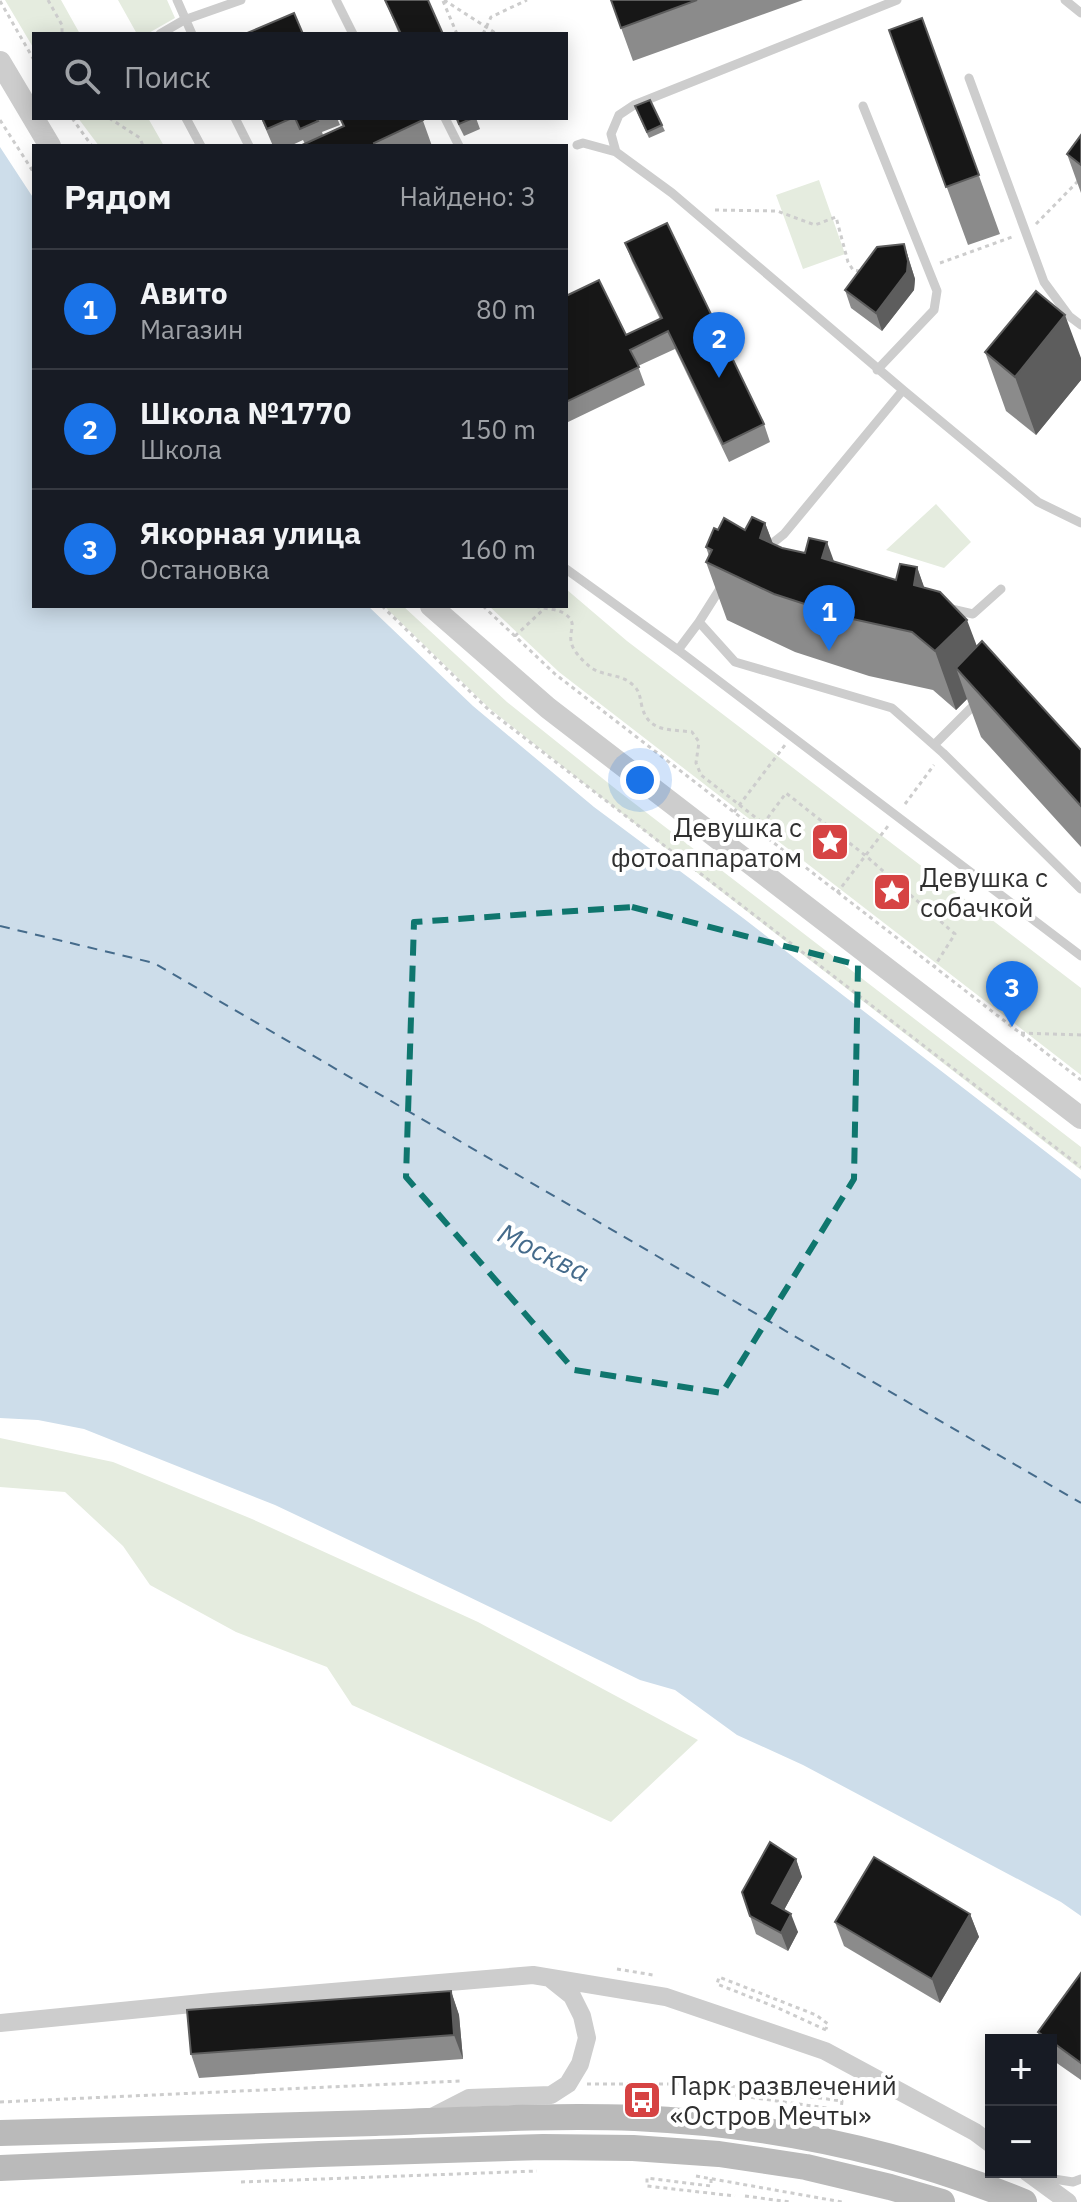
<!DOCTYPE html>
<html lang="ru">
<head>
<meta charset="utf-8">
<style>
	body { margin:0; font-family:"IBM Plex Sans",sans-serif; background:#242831; color:#f1f3f6 }
	.controls { position:absolute; right:24px; bottom:24px; display:grid; overflow:hidden; border-radius:0px; box-shadow:0 4px 20px #0003 }
	.controls button { width:72px; height:72px; display:grid; place-items:center; padding:0; border:0; border-bottom:2px solid #363941; background:#171b24; color:#f1f3f6; font:40px sans-serif }
	.you { position:absolute; left:640px; top:780px; width:28px; height:28px; margin:-20px; border:6px solid #fff; border-radius:50%; background:#1a73e8; box-shadow:0 0 0 12px #1a73e833 }
	.badge { display:grid; place-items:center; width:52px; height:52px; border-radius:50%; background:#1a73e8; color:#fff; font-size:26px; font-weight:700 }
	.pin { position:absolute; translate:-50% -66px; filter:drop-shadow(0 2px 4px #0008) }
	.pin::after { content:''; position:absolute; top:42px; width:28px; height:24px; background:inherit; clip-path:polygon(0 0,100% 0,50% 100%) }
	.list { margin:0; padding:0; list-style:none }
	h2 { display:flex; justify-content:space-between; align-items:center; height:104px; margin:0; padding:0 32px; font-size:34px }
	h2 small { font-size:26px; font-weight:400; color:#9ea1a6 }
	.list li { display:grid; grid-template-columns:52px 1fr auto; gap:24px; align-items:center; box-sizing:border-box; height:120px; padding:0 32px; border-top:2px solid #363941 }
	.list b { display:block; font-size:30px; white-space:nowrap }
	.list p { margin:0; font-size:26px; white-space:nowrap; color:#9ea1a6 }
	.list em { font-size:26px; font-style:normal; color:#9ea1a6 }
	.icon { flex:none; width:44px; height:44px; fill:none; stroke:currentColor; stroke-width:2; stroke-linecap:round; stroke-linejoin:round }
	.map { position:relative; flex:none; width:1081px; height:2202px; overflow:hidden }
	.search { position:absolute; background:#171b24; box-shadow:0 4px 20px #0003; left:32px; top:32px; width:536px; height:88px; display:flex; align-items:center; gap:20px; box-sizing:border-box; padding:0 28px; border-radius:0px; color:#9ea1a6; font-size:30px }
	.panel { position:absolute; background:#171b24; box-shadow:0 4px 20px #0003; left:32px; top:144px; width:536px; height:464px; border-radius:0px }
	.map>svg:first-child { display:block }
	.green { fill:#e5ecdf }
	.water { fill:#cdddea }
	.lines { fill:none; stroke-linecap:round; stroke-linejoin:round }
	.ferry { stroke:#456b8b; stroke-width:2; stroke-dasharray:10 8; stroke-linecap:butt }
	.path { stroke:#cdcdcd; stroke-width:3; stroke-dasharray:4 4; stroke-linecap:butt }
	.service { stroke:#cdcdcd; stroke-width:9 }
	.minor { stroke:#cdcdcd; stroke-width:18 }
	.tertiary { stroke:#cdcdcd; stroke-width:22 }
	.secondary { stroke:#bababa; stroke-width:26 }
	.wall { fill:#8b8b8b }
	.shaded-wall { fill:#5d5d5d }
	.building { fill:#171717; stroke:#5d5d5d; stroke-width:2 }
	.marked { fill:none; stroke:#0f766e; stroke-width:6; stroke-dasharray:16 10; stroke-linejoin:round }
	.labels { text-anchor:middle; dominant-baseline:central; stroke-width:8; stroke-linejoin:round; paint-order:stroke }
	.poi-label { font-size:26px; fill:#303030; stroke:#fff; text-anchor:start }
	.water-label { font-size:28px; font-style:italic; fill:#456b8b; stroke:#fff }
</style>
</head>
<body>
<div class="map">
<svg width="1081" height="2202" viewBox="0 0 1081 2202">
	<rect width="100%" height="100%" fill="#fff"/>
	<path class="green" d="M 5,0 L 61,0 L 80,34 L 34,34 L 34,49 Z
		M 118,0 L 167,0 L 175,18 L 147,34 L 137,34 Z
		M 78,118 L 148,118 L 164,146 L 99,146 Z
		M 819,180 L 845,254 L 803,269 L 776,195 Z
		M 936,504 L 971,542 L 944,568 L 886,550 Z
		M 566,589 L 627,641 L 1081,988 L 1081,1075 L 559,672 L 489,606 L 566,606 Z
		M 384,606 L 403,606 L 507,702 L 617,790 L 1081,1147 L 1081,1170 L 691,868 L 490,709 Z
		M 0,1438 L 113,1462 L 252,1519 L 478,1622 L 698,1740 L 611,1822 L 352,1705 L 327,1667 L 236,1632 L 150,1585 L 123,1546 L 65,1492 L 0,1487 Z"/>
	<path class="water" d="M 0,147 L 34,199 L 34,606 L 368,606 L 473,706 L 594,807 L 743,918 L 1081,1179 L 1081,1916 L 1061,1902 L 803,1765 L 737,1735 L 675,1690 L 640,1680 L 463,1594 L 275,1505 L 84,1429 L 38,1420 L 0,1418 Z"/>
	<g class="lines">
		<path class="ferry" d="M 0,926 L 154,963 L 1081,1503"/>
		<path class="path" d="M 48,0 L 62,25 L 62,34
			M 444,0 L 497,34
			M 0,1 L 34,60
			M 443,1 L 457,34
			M 483,34 L 491,17 L 527,0
			M 72,118 L 92,146
			M 109,118 L 140,138 L 143,146
			M 0,120 L 34,173
			M 715,210 L 777,211 L 815,225 L 836,217 L 848,262 L 853,270 L 860,271
			M 1036,224 L 1081,178
			M 940,263 L 1012,237
			M 382,606 L 491,712 L 1081,1167
			M 483,606 L 555,674 L 1081,1080
			M 536,606 C 546,610 557,608 565,614 C 578,623 569,630 571,641 C 572,650 582,660 589,666 C 602,677 621,673 633,685 C 640,691 640,698 642,707 C 649,733 671,729 692,732 L 699,742 L 696,763 L 701,775 L 764,824
			M 515,636 L 544,609
			M 905,804 L 934,765
			M 734,812 L 785,745
			M 758,831 L 786,793 L 866,856 L 955,934 L 934,967
			M 837,893 L 888,826
			M 1021,1033 L 1081,1035
			M 617,1969 L 653,1975
			M 826,2030 L 778,2008 L 717,1984 L 719,1977 L 816,2015 L 828,2024 L 826,2029
			M 587,2084 L 715,2084 L 842,2101 L 841,2110 L 706,2091 L 706,2084
			M 0,2102 L 460,2081
			M 696,2176 L 842,2202
			M 711,2179 L 711,2186 L 647,2178 L 647,2186 L 735,2196
			M 241,2182 L 537,2171
			M 745,2196 L 790,2202"/>
		<path class="service" d="M 177,0 L 192,34
			M 336,0 L 353,34
			M 897,0 L 634,105 L 619,115 L 611,134 L 616,152 L 672,193 L 903,390
			M 1065,0 L 1081,13
			M 160,34 L 184,20 L 241,0
			M 969,78 L 1044,282 L 1069,316 L 1081,325
			M 863,106 L 937,291 L 934,310 L 877,370
			M 186,118 L 201,146
			M 235,118 L 249,146
			M 445,118 L 459,146
			M 577,145 L 583,143 L 616,152
			M 761,548 L 774,542 L 784,534 L 903,390 L 1038,502 L 1081,523
			M 566,569 L 678,650
			M 723,584 L 699,622 L 735,662 L 892,708 L 943,753 L 1081,889
			M 947,608 L 973,614 L 1001,589
			M 699,622 L 678,650 L 1081,956
			M 934,745 L 977,702
			M 1041,2177 L 1073,2182 L 1081,2179"/>
		<path class="minor" d="M 0,2023 L 212,2002 L 533,1975 L 666,1997 L 825,2051 L 975,2132 L 991,2144
			M 430,2118 L 469,2098 L 551,2095 L 568,2084 L 580,2064 L 587,2038 L 582,2016 L 572,1996 L 552,1980
			M 1027,2172 L 1068,2202"/>
		<path class="tertiary" d="M 0,62 L 50,146
			M 431,606 L 548,708 L 1081,1118"/>
		<path class="secondary" d="M 0,2133 C 125,2130 250,2127 375,2123 C 462,2120 549,2115 635,2118 C 769,2124 900,2151 1024,2202
			M 0,2168 L 319,2154 L 543,2147 L 633,2148 L 719,2154 L 806,2167 L 890,2187 L 942,2202"/>
	</g>
	<path class="wall" d="M 385,0 L 443,34 L 399,34 Z
		M 611,0 L 803,0 L 633,61 Z
		M 922,18 L 1000,234 L 968,245 L 889,30 Z
		M 637,112 L 662,125 L 665,131 L 649,138 Z
		M 261,118 L 337,118 L 340,125 L 322,132 L 323,135 L 343,126 L 340,118 L 422,118 L 432,146 L 300,146 L 305,144 L 303,140 L 290,146 L 273,146 Z
		M 455,118 L 476,118 L 480,129 L 464,136 Z
		M 1081,135 L 1081,193 L 1067,154 Z
		M 625,243 L 764,424 L 770,442 L 729,462 L 675,349 L 638,366 L 645,385 L 566,423 L 566,296 L 626,335 L 660,319 L 632,261 Z
		M 904,244 L 915,279 L 914,290 L 882,331 L 851,308 L 845,290 Z
		M 985,352 L 1081,358 L 1081,380 L 1036,435 L 1006,411 Z
		M 765,523 L 773,544 L 782,548 L 896,580 L 917,567 L 924,588 L 977,646 L 1081,750 L 1081,847 L 981,737 L 967,699 L 956,710 L 933,690 L 869,676 L 795,652 L 727,620 L 706,562 L 709,556 L 706,547 L 718,530 L 745,530 Z
		M 796,1859 L 802,1877 L 784,1910 L 798,1932 L 788,1951 L 756,1934 L 742,1892 Z
		M 970,1914 L 979,1937 L 940,2003 L 844,1946 L 835,1922 Z
		M 1081,1973 L 1081,2080 L 1051,2059 L 1051,2040 L 1041,2040 L 1038,2032 Z
		M 451,1991 L 459,2015 L 463,2059 L 199,2078 L 191,2054 Z"/>
	<path class="shaded-wall" d="M 904,244 L 915,279 L 914,290 L 882,331 L 876,313 Z
		M 1065,315 L 1081,358 L 1081,380 L 1036,435 L 1015,377 Z
		M 765,523 L 787,581 L 760,538 Z
		M 827,542 L 848,600 L 822,558 Z
		M 917,567 L 938,626 L 914,585 Z
		M 967,620 L 989,678 L 956,668 L 967,699 L 956,710 L 935,651 Z
		M 796,1859 L 802,1877 L 778,1921 L 772,1903 Z
		M 791,1914 L 798,1932 L 788,1951 L 781,1933 Z
		M 970,1914 L 979,1937 L 940,2003 L 932,1979 Z
		M 451,1991 L 459,2015 L 463,2059 L 454,2035 Z"/>
	<path class="building" d="M 385,0 L 428,0 L 443,34 L 401,34 Z
		M 611,0 L 697,0 L 621,28 Z
		M 294,13 L 303,34 L 245,34 Z
		M 922,18 L 979,175 L 946,187 L 889,30 Z
		M 650,100 L 662,125 L 647,132 L 635,106 Z
		M 262,118 L 292,118 L 267,129 Z
		M 295,118 L 316,118 L 318,121 L 300,129 Z
		M 340,118 L 422,118 L 423,120 L 374,143 L 375,146 L 300,146 L 344,126 Z
		M 457,118 L 473,118 L 459,124 Z
		M 1081,135 L 1081,165 L 1067,154 Z
		M 667,223 L 764,424 L 723,444 L 668,331 L 630,350 L 639,367 L 566,402 L 566,296 L 599,280 L 626,335 L 662,318 L 625,243 Z
		M 904,244 L 908,261 L 907,272 L 876,313 L 845,290 L 877,247 Z
		M 1036,291 L 1065,315 L 1015,377 L 985,352 Z
		M 752,517 L 765,523 L 760,538 L 782,548 L 805,553 L 809,538 L 827,542 L 822,558 L 896,580 L 900,564 L 917,567 L 914,585 L 940,592 L 967,620 L 935,651 L 912,632 L 848,618 L 774,594 L 706,562 L 712,550 L 706,547 L 714,528 L 718,530 L 724,518 L 745,530 Z
		M 982,641 L 1081,750 L 1081,806 L 956,668 Z
		M 770,1842 L 796,1859 L 772,1903 L 791,1914 L 781,1933 L 750,1916 L 742,1892 Z
		M 874,1857 L 970,1914 L 932,1979 L 835,1922 Z
		M 1081,1973 L 1081,2063 L 1051,2041 L 1051,2040 L 1049,2040 L 1038,2032 Z
		M 451,1991 L 454,2035 L 191,2054 L 187,2010 Z"/>
	<path class="marked" d="M 632,907 L 858,965 L 854,1179 L 722,1393 L 574,1370 L 406,1177 L 414,922 Z"/>
	<defs>
		<g id="sight-square" transform="scale(2)"><rect x="-9" y="-9" width="18" height="18" rx="4" fill="#d64343" stroke="#fff"/><path d="M0-6L1.8-2.2L6-1.7L2.9 1.2L3.7 5.4L0 3.3L-3.7 5.4L-2.9 1.2L-6-1.7L-1.8-2.2Z" fill="#fff"/></g>
		<g id="bus-square" transform="scale(2)"><rect x="-9" y="-9" width="18" height="18" rx="4" fill="#d64343" stroke="#fff"/><path d="M-5-6H5V4H4V6H2V4H-2V6H-4V4H-5ZM-3.5-4V0h7V-4ZM-3.5 1.2v1.5H-2V1.2ZM2 1.2v1.5H3.5V1.2Z" fill="#fff"/></g>
	</defs>
	<g fill-rule="evenodd">
		<use href="#sight-square" x="830" y="842"/>
		<use href="#sight-square" x="892" y="892"/>
		<use href="#bus-square" x="642" y="2100"/>
	</g>
	<g class="labels">
		<g class="poi-label">
			<text x="802" y="827" text-anchor="end">Девушка с<tspan x="802" dy="30">фотоаппаратом</tspan></text>
			<text x="920" y="877">Девушка с<tspan x="920" dy="30">собачкой</tspan></text>
			<text x="670" y="2085">Парк развлечений<tspan x="670" dy="30">«Остров Мечты»</tspan></text>
		</g>
		<g class="water-label">
			<text transform="translate(544 1252) rotate(26)">Москва</text>
		</g>
	</g>
</svg>
<div class="controls">
<button>+</button>
<button>−</button>
</div>
<div class="you"></div>
<div class="pin badge" style="left:829px;top:651px">1</div>
<div class="pin badge" style="left:719px;top:378px">2</div>
<div class="pin badge" style="left:1012px;top:1027px">3</div>
<div class="search"><svg class="icon" aria-label="search" viewBox="0 0 24 24"><circle cx="10" cy="10" r="6"/><path d="M15 15l6 6"/></svg>Поиск</div>
<section class="panel">
<h2>Рядом<small>Найдено: 3</small></h2>
<ul class="list">
<li><span class="badge">1</span><div><b>Авито</b><p>Магазин</p></div><em>80 m</em></li>
<li><span class="badge">2</span><div><b>Школа №1770</b><p>Школа</p></div><em>150 m</em></li>
<li><span class="badge">3</span><div><b>Якорная улица</b><p>Остановка</p></div><em>160 m</em></li>
</ul>
</section>
</div>
</body>
</html>
